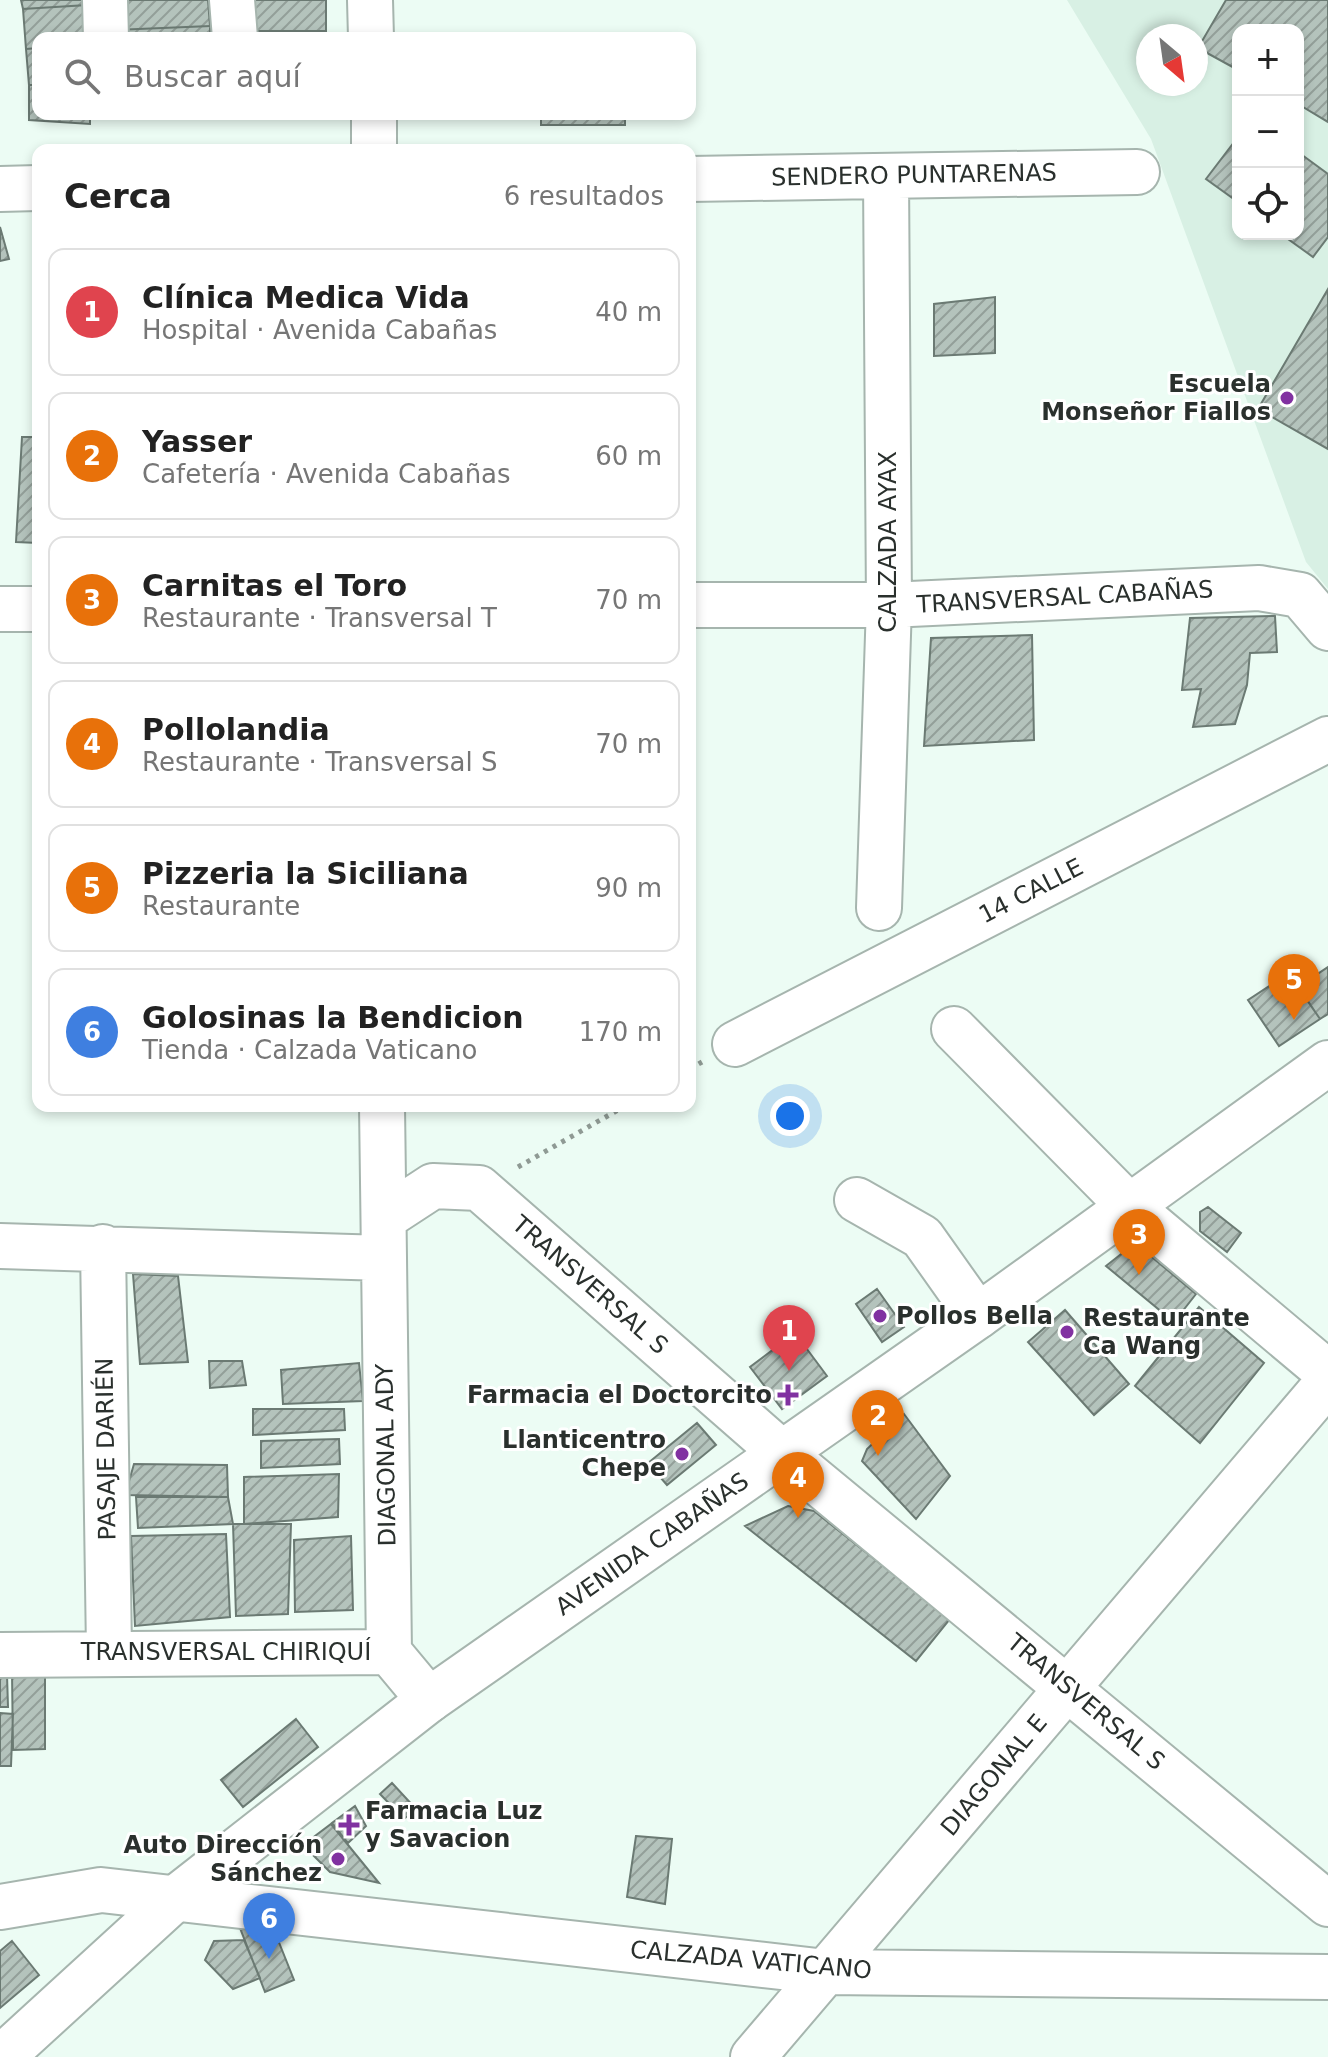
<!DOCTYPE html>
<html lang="es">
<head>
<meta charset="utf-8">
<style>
	body { margin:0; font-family:"DejaVu Sans",sans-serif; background:#f2f2f2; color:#222 }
	.controls { position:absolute; right:24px; top:24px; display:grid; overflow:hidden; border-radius:16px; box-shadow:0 4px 12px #0003 }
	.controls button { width:72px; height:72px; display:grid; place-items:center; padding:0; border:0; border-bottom:2px solid #e0e0e0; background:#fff; color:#222; font:40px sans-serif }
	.compass { position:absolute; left:1136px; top:24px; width:72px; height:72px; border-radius:50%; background:#fff; box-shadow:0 4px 12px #0003; rotate:151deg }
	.you { position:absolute; left:790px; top:1116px; width:28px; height:28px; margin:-20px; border:6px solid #fff; border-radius:50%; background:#1a73e8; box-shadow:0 0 0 12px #1a73e833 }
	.badge { display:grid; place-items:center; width:52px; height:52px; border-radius:50%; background:#8131a1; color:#fff; font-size:26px; font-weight:700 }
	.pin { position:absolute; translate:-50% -66px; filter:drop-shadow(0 2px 4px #0008) }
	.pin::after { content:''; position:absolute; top:42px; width:28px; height:24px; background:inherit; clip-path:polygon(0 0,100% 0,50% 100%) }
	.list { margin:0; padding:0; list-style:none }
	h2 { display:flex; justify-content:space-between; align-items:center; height:104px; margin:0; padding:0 32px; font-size:34px }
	h2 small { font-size:26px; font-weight:400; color:#767676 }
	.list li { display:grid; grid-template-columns:52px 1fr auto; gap:24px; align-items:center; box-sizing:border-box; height:128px; margin:0 16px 16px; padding:0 16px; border:2px solid #e0e0e0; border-radius:16px }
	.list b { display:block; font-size:30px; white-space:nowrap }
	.list p { margin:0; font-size:26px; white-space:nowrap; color:#767676 }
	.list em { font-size:26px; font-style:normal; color:#767676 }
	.icon { flex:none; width:44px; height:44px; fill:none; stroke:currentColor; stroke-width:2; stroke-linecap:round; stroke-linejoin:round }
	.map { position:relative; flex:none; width:1328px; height:2057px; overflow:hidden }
	.search { position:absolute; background:#fff; box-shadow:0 4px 12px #0003; left:32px; top:32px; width:664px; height:88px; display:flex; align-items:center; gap:20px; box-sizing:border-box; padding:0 28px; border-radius:16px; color:#767676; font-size:30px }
	.panel { position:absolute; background:#fff; box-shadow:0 4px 12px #0003; left:32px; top:144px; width:664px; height:968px; border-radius:16px }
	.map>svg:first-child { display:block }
	.built { fill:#d8f0e4; fill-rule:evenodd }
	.building { fill:url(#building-hatch); stroke:#6b7a73; stroke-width:2 }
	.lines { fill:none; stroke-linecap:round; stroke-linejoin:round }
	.street-casing { stroke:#a6b5ae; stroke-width:48 }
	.secondary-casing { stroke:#a6b5ae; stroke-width:48 }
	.path { stroke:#8f9a94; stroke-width:5; stroke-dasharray:4 6; stroke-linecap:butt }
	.street { stroke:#fff; stroke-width:44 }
	.secondary { stroke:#fff; stroke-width:44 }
	.poi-dot { fill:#8131a1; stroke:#fff; stroke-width:3 }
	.labels { text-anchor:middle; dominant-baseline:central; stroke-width:6; stroke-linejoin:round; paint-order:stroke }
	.street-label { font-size:24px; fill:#2a302d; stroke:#fff }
	.poi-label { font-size:24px; font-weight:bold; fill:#2a302d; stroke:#fff; text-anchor:end }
</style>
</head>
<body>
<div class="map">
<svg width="1328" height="2057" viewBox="0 0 1328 2057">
	<defs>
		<pattern id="building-hatch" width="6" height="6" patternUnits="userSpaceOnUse" patternTransform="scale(2)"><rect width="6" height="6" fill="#b4c3bc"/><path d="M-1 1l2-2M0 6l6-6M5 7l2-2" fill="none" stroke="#939f99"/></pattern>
	</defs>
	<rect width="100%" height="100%" fill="#ecfcf4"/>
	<path class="built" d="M 1067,0 L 1328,0 L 1328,589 L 1306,562 L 1151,139 ZM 1238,30 L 1298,30 L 1298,234 L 1238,234 ZM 1148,36 L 1196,36 L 1196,84 L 1148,84 Z"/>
	<path class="building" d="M 21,0 L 86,0 L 87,5 L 23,9 Z
		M 113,0 L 208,0 L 210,26 L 115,30 Z
		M 239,0 L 326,0 L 326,31 L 238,31 Z
		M 1226,0 L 1328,0 L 1328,122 L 1298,104 L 1298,30 L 1238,30 L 1238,70 L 1198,48 Z
		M 87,5 L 89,38 L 38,38 L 38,48 L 26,49 L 23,9 Z
		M 210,26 L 210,38 L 115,38 L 115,30 Z
		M 238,31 L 326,31 L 326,38 L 239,38 Z
		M 38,48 L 38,85 L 29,85 L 26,49 Z
		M 29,85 L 38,85 L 38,114 L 90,114 L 90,124 L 29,120 Z
		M 541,114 L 625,114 L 625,125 L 541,125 Z
		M 1238,137 L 1238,202 L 1206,179 Z
		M 1298,152 L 1328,174 L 1328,237 L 1313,257 L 1281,234 L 1298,234 Z
		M 0,227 L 9,259 L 0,261 Z
		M 1328,289 L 1328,449 L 1258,409 Z
		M 995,297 L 995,353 L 934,356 L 934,304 Z
		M 22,437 L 38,437 L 38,543 L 16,542 Z
		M 1275,616 L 1277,652 L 1250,653 L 1247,685 L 1235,724 L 1193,727 L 1201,689 L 1182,690 L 1190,618 Z
		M 1032,635 L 1034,740 L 924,746 L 931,638 Z
		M 1328,967 L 1328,1014 L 1320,1019 L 1298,987 Z
		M 1289,973 L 1320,1019 L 1279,1046 L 1248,1000 Z
		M 1208,1207 L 1241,1233 L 1227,1252 L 1200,1231 L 1200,1212 Z
		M 1135,1243 L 1196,1294 L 1174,1322 L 1106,1266 Z
		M 133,1274 L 178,1276 L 188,1362 L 140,1364 Z
		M 877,1289 L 904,1327 L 882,1342 L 856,1304 Z
		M 1199,1307 L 1264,1363 L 1200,1443 L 1135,1386 Z
		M 1065,1310 L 1129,1384 L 1094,1415 L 1028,1342 Z
		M 795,1333 L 827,1376 L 782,1409 L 750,1367 Z
		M 209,1361 L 242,1361 L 246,1385 L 210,1388 Z
		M 359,1363 L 363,1401 L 283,1404 L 281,1370 Z
		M 253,1409 L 344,1409 L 345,1430 L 253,1435 Z
		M 904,1414 L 950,1476 L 916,1519 L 862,1461 L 867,1449 Z
		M 697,1423 L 716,1445 L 667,1485 L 648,1463 Z
		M 339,1439 L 340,1464 L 261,1468 L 261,1441 Z
		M 134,1464 L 227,1465 L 228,1497 L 125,1495 Z
		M 339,1474 L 338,1517 L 244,1524 L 244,1477 Z
		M 136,1497 L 228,1497 L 233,1524 L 138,1528 Z
		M 788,1506 L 814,1511 L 950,1619 L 916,1661 L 745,1526 Z
		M 233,1524 L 291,1524 L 288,1614 L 236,1616 Z
		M 226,1534 L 230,1617 L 135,1626 L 131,1536 Z
		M 351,1536 L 353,1610 L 295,1612 L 294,1540 Z
		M 45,1671 L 45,1749 L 13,1750 L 12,1672 Z
		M 0,1675 L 7,1675 L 8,1707 L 0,1707 Z
		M 0,1713 L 13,1714 L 11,1766 L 0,1766 Z
		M 296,1719 L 318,1747 L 243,1807 L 221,1780 Z
		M 392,1783 L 416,1809 L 404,1819 L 380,1794 Z
		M 355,1806 L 366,1826 L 348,1843 L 332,1823 Z
		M 331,1824 L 379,1883 L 330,1872 L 303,1845 Z
		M 636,1836 L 672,1839 L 665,1904 L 627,1897 Z
		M 272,1925 L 294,1980 L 265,1992 L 240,1928 Z
		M 244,1940 L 260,1978 L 233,1989 L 205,1960 L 214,1941 Z
		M 12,1941 L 39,1975 L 0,2008 L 0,1951 Z"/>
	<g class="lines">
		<g class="street-casing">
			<path id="street" d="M 105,0 L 106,38
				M 232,0 L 235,38
				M 370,0 L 371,38
				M 374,150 L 374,114
				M 690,179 L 1137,172
				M 0,189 L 38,188
				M 690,605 L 889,605 L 1259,588 L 1300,595 L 1328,628
				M 0,609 L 38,609
				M 879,908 L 889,605 L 886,176
				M 954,1029 L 1129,1206 L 1328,1373
				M 735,1044 L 1328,739
				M 857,1200 L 922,1237 L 978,1316
				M 384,1218 L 433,1186 L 479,1188 L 782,1453 L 1328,1904
				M 0,1246 L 384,1258 L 382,1106
				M 103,1247 L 109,1651
				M 384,1258 L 389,1652
				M 0,1655 L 389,1652 L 429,1700
				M 0,1907 L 101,1890 L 826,1972 L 1328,1977
				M 753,2057 L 1328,1382"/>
		</g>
		<g class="secondary-casing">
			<path id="secondary" d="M 2,2057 L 177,1897 L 429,1700 L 978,1316 L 1328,1063"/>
		</g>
		<path class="path" d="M 690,1069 L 702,1062
			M 518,1167 L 625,1106"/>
		<use href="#street" class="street"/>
		<use href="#secondary" class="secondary"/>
	</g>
	<g class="poi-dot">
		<circle cx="1287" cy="398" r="8"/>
		<circle cx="880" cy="1316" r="8"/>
		<circle cx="1067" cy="1332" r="8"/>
		<path d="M784 1383h8v8h8v8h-8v8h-8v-8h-8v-8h8z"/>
		<circle cx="682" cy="1454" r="8"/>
		<path d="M345 1813h8v8h8v8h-8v8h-8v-8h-8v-8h8z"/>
		<circle cx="338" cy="1859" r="8"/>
	</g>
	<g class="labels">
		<g class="street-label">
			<text transform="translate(914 175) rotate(-1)">SENDERO PUNTARENAS</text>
			<text transform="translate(888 542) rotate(-90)">CALZADA AYAX</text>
			<text transform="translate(1065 597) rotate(-3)">TRANSVERSAL CABAÑAS</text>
			<text transform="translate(1031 891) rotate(-27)">14 CALLE</text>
			<text transform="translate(590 1285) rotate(41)">TRANSVERSAL S</text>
			<text transform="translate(106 1449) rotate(-91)">PASAJE DARIÉN</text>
			<text transform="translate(386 1455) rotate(-91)">DIAGONAL ADY</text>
			<text transform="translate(652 1544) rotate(-35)">AVENIDA CABAÑAS</text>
			<text x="226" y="1652">TRANSVERSAL CHIRIQUÍ</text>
			<text transform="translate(1086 1702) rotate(40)">TRANSVERSAL S</text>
			<text transform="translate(994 1775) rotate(-50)">DIAGONAL E</text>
			<text transform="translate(751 1960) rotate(5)">CALZADA VATICANO</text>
		</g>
		<g class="poi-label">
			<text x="1271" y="384">Escuela<tspan x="1271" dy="28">Monseñor Fiallos</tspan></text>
			<text x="896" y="1316" text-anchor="start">Pollos Bella</text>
			<text x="1083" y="1318" text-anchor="start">Restaurante<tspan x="1083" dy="28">Ca Wang</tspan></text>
			<text x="772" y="1395">Farmacia el Doctorcito</text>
			<text x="666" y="1440">Llanticentro<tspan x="666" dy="28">Chepe</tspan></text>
			<text x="365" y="1811" text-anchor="start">Farmacia Luz<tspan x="365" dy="28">y Savacion</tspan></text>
			<text x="322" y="1845">Auto Dirección<tspan x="322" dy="28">Sánchez</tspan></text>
		</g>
	</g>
</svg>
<div class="controls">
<button>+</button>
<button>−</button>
<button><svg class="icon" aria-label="locate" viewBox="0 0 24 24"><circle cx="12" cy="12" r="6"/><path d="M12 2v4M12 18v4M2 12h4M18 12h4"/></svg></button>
</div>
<svg class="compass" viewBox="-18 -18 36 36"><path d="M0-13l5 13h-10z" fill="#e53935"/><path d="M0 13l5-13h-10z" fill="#767676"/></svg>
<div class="you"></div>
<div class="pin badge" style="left:789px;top:1371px;background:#e0444e">1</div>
<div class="pin badge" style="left:878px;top:1456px;background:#e8710a">2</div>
<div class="pin badge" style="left:1139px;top:1275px;background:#e8710a">3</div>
<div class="pin badge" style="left:798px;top:1518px;background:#e8710a">4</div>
<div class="pin badge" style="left:1294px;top:1020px;background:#e8710a">5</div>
<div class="pin badge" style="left:269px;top:1959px;background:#3f7fe0">6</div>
<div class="search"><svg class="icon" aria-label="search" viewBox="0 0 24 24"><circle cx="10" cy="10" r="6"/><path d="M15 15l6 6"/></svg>Buscar aquí</div>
<section class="panel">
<h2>Cerca<small>6 resultados</small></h2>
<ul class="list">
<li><span class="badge" style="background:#e0444e">1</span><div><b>Clínica Medica Vida</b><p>Hospital · Avenida Cabañas</p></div><em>40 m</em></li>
<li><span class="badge" style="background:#e8710a">2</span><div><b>Yasser</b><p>Cafetería · Avenida Cabañas</p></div><em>60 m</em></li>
<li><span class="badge" style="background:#e8710a">3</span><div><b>Carnitas el Toro</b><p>Restaurante · Transversal T</p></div><em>70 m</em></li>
<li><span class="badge" style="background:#e8710a">4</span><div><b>Pollolandia</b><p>Restaurante · Transversal S</p></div><em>70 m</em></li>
<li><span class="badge" style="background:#e8710a">5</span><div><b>Pizzeria la Siciliana</b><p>Restaurante</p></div><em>90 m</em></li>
<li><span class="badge" style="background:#3f7fe0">6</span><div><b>Golosinas la Bendicion</b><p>Tienda · Calzada Vaticano</p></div><em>170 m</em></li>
</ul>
</section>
</div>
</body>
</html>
